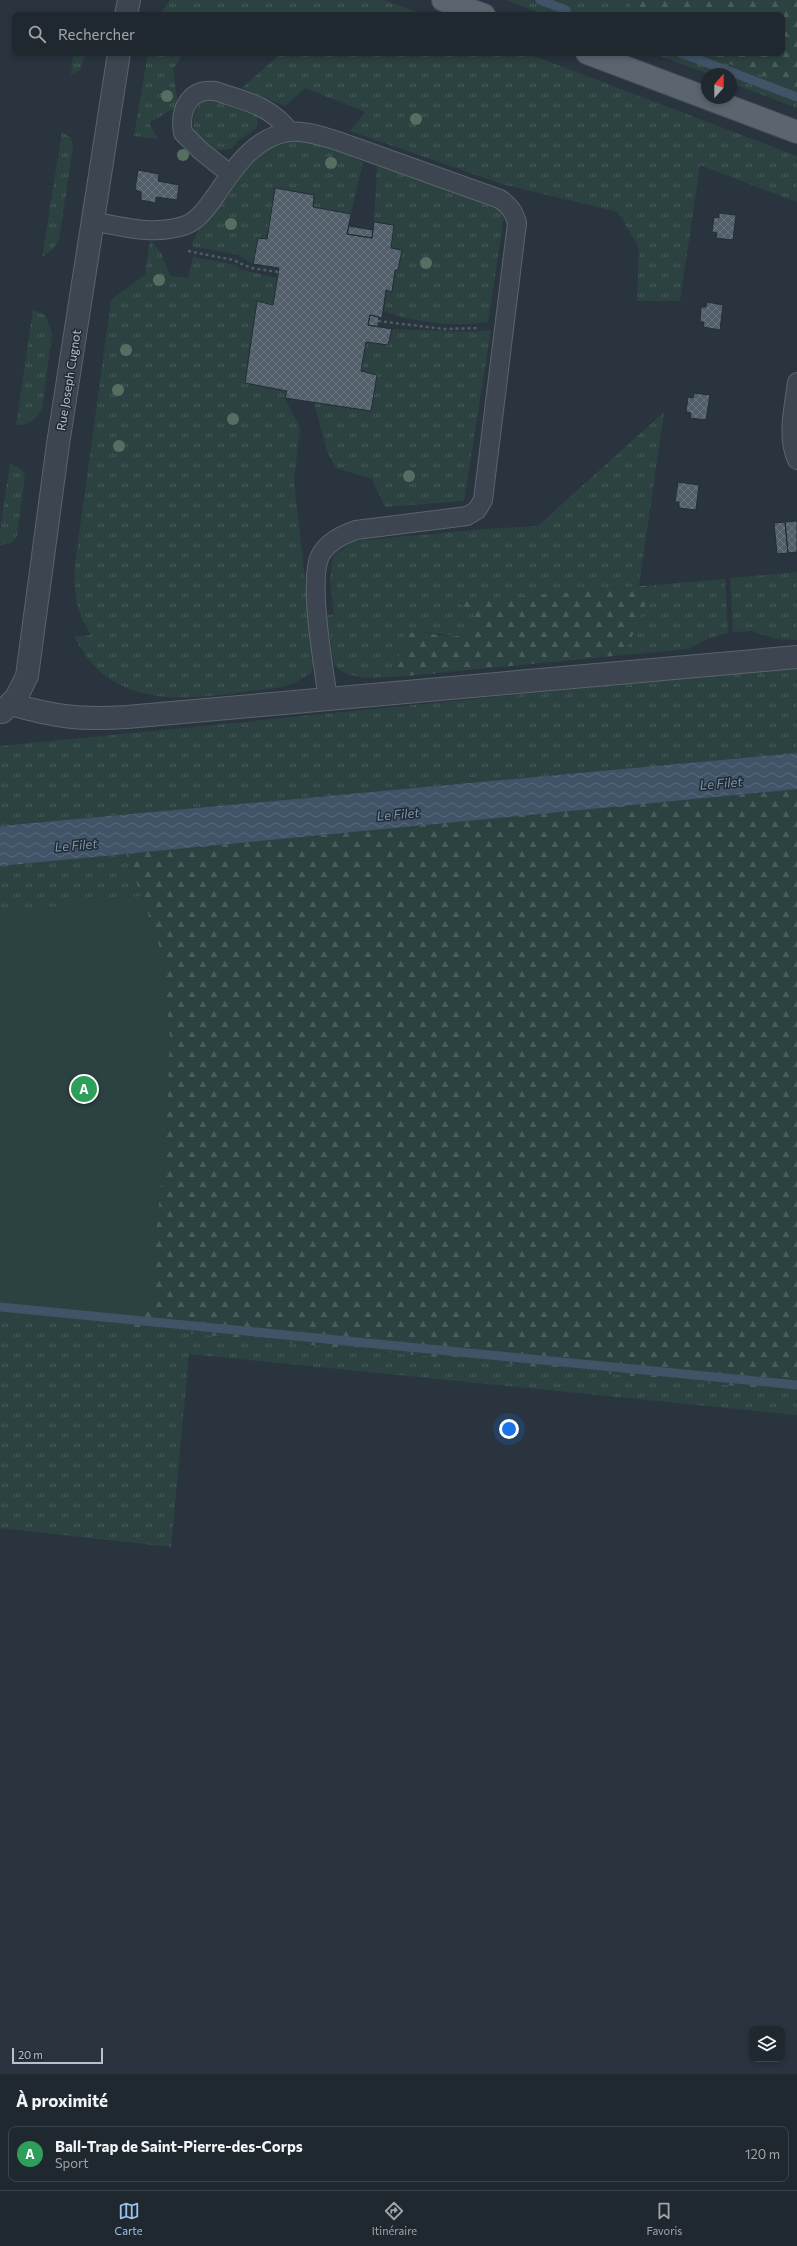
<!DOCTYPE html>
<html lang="fr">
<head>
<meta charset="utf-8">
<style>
	body { margin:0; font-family:Commissioner,sans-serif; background:#2c333b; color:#f1f3f6 }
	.controls { position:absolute; right:12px; bottom:12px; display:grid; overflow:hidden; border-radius:8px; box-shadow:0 2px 6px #0003 }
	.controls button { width:36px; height:36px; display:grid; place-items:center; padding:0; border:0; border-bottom:1px solid #3c444b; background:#1f272f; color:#f1f3f6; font:20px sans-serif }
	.compass { position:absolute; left:701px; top:68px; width:36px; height:36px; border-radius:50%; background:#1f272f; box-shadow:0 2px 6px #0003; rotate:21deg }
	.scale { position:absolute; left:12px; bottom:10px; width:91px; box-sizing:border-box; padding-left:4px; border:2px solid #b9c1ca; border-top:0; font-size:11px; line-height:14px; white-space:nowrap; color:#b9c1ca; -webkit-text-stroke:3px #212b35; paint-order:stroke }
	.you { position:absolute; left:509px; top:1429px; width:14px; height:14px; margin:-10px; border:3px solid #fff; border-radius:50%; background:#1a73e8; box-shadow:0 0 0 6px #1a73e833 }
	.badge { display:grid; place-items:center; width:26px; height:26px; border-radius:50%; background:#99c2ef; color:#fff; font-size:13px; font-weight:700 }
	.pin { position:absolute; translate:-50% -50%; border:2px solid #fff; box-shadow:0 1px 4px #0006 }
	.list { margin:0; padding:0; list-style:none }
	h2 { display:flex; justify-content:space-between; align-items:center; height:52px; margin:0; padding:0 16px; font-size:17px }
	h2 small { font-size:13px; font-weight:400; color:#a1a5aa }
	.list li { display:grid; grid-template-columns:26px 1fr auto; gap:12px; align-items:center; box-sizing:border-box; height:56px; margin:0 8px 8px; padding:0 8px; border:1px solid #3c444b; border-radius:8px }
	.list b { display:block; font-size:15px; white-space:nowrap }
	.list p { margin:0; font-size:13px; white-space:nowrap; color:#a1a5aa }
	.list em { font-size:13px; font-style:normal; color:#a1a5aa }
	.icon { flex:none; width:22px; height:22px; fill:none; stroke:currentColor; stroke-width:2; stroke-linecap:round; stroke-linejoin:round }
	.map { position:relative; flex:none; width:797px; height:2074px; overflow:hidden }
	.search { position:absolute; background:#1f272f; box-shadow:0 2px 6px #0003; left:12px; right:12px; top:12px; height:44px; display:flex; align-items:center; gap:10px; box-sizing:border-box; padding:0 14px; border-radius:8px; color:#a1a5aa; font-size:15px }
	.sheet { height:116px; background:#1f272f }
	nav { display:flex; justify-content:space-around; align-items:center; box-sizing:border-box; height:56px; border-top:1px solid #3c444b; background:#1f272f; font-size:11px; color:#a1a5aa }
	nav a { display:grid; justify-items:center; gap:2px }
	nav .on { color:#99c2ef }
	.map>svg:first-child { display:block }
	.grass { fill:url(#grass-tufts) }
	.forest { fill:url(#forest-firs) }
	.park { fill:#2c4241 }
	.water { fill:url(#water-waves) }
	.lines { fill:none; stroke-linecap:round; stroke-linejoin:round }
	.stream { stroke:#405367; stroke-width:9 }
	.building { fill:url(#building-cross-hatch); stroke:#232d37 }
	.lane-casing { stroke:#5a646d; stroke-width:20 }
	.street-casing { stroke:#5a646d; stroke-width:24 }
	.primary-casing { stroke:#464f59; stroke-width:24 }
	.path { stroke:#4b5e5f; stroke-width:2.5; stroke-dasharray:3 3; stroke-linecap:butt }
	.lane { stroke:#3d4650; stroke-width:18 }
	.street { stroke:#3d4650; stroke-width:22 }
	.primary { stroke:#5b656f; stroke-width:22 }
	.tree { fill:#566e62 }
	.labels { text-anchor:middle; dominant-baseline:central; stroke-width:3; stroke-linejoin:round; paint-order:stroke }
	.street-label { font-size:12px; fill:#b9c1ca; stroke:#212b35 }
	.water-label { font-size:13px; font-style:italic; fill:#7d94aa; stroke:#212b35 }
</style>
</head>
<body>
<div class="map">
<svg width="797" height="2074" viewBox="0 0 797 2074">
	<defs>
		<pattern id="grass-tufts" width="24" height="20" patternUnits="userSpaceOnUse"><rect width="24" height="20" fill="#2c4241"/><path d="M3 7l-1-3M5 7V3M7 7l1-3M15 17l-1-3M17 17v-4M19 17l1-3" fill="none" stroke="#485c5b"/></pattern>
		<pattern id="forest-firs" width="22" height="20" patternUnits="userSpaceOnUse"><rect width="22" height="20" fill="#2c4241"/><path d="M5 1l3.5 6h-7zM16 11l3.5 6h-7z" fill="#485c5b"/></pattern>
		<pattern id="water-waves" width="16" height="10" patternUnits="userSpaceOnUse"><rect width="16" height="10" fill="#405367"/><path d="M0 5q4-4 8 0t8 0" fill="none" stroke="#5a6a7b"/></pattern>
		<pattern id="building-cross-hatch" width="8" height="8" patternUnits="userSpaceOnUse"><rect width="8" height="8" fill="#525f6a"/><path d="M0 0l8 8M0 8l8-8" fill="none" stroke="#69747e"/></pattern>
	</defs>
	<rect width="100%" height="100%" fill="#29343f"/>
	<path class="grass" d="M 170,0 L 384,0 L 424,15 L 159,15 Z
		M 506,0 L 631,0 L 629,15 L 546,15 Z
		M 73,53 L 86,53 L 80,70 L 71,76 Z
		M 148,53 L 184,53 L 173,69 L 178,106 L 149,123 L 158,139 L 134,136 Z
		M 279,53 L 526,53 L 797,156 L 797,202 L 700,165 L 680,301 L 637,301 L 639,248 L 618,212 L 502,184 L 350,131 L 365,112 L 305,88 L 285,106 L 242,88 L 280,54 Z
		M 652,53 L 697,53 L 797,87 L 797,108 L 731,83 L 731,74 L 709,74 Z
		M 212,98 L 222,98 L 258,116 L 257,128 L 239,140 L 231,149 C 223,150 214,151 206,148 C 193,142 190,120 197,108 C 201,102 206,101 212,98 Z
		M 62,132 L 71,138 L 73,147 L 59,239 L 54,248 L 42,257 Z
		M 286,138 L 323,143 L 363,162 L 351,214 L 313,207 L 314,195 L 275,189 L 267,239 L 258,238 L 253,264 L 239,255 L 191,246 L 202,222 L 255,153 Z
		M 377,166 L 505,209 L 488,322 C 454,327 416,323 384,311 L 386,290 L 392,292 L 395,270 L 398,270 L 402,250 L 391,248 L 394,225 L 374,222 Z
		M 150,240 L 161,253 L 170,276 L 188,278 L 193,257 L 236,265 L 240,269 L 277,278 L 273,305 L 257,301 L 245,383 L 287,391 L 285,399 L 300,428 L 294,480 L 314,662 L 311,673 L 294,683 L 282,687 C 226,693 157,712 107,677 C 93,667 83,652 74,637 L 91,635 C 75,609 74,594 75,565 L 111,300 L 145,275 Z
		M 33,310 L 45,315 L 52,333 L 42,410 C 34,420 29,426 16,425 Z
		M 392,329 L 470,332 L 491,330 L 464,501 L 385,507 L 372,479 L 336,468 L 327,451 L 314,403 L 371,411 L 377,375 L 361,371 L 366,342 L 388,345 Z
		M 664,412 L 639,586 L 459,603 L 473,613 L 476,625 C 466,642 448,634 433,633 C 425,632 417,633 410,633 L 393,668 L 395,677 C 372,678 352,681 334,665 L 327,615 L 334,614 L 330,580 L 333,556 L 354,541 L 485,529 L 538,526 Z
		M 10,463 L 22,470 L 25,476 L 17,536 L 11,543 L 0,545 L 0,531 Z
		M 797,572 L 797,640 L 776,639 L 752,631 L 733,632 L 730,578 Z
		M 725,579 L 728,633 L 709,638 L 688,649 L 624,655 L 654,585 Z
		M 788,668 L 797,669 L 797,753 L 0,826 L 0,746 Z
		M 126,853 L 160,949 L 170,1037 L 156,1291 L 147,1309 L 125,1327 L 797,1392 L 797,1415 L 189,1354 L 171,1547 L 0,1528 L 0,866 Z"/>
	<path class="forest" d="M 631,0 L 797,0 L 797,87 L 697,53 L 782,53 L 782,15 L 629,15 Z
		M 654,585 L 624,655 L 395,677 L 393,668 L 410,633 C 431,629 463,647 476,625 L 473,613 L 458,602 Z
		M 797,789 L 797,1392 L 124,1327 L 147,1309 L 156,1291 L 152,1266 L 166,1141 L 160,949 L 126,853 Z"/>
	<path class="park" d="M 142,896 L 160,949 L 170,1037 L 166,1141 L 152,1266 L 156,1291 L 147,1309 L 124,1327 L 0,1315 L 0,913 Z"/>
	<path class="water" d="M 797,753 L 797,789 L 0,866 L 0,826 Z"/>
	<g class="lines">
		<path class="stream" d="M 540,0 L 566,10
			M 681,53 L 797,97
			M 0,1307 L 797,1385"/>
	</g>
	<path class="building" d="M 138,170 L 159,174 L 158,181 L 179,185 L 177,200 L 156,197 L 156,203 L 141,200 L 141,192 L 135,190 Z
		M 275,188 L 314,195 L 313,207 L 351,214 L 347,234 L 372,238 L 374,222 L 394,225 L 391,248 L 402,250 L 398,270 L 395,270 L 392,292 L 386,290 L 382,318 L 370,315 L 368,325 L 392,329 L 388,345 L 366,342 L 361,371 L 377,375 L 371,411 L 285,398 L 287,391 L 245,383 L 257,301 L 273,305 L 279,268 L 253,264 L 258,238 L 267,239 Z
		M 719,213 L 736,215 L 733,240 L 716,238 L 717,233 L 712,232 L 714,217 L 719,218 Z
		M 349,226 L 373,230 L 372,238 L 347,234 Z
		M 707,302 L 723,305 L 720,330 L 703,327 L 704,322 L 700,322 L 701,307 L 706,307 Z
		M 370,315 L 379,317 L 378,327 L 368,325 Z
		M 694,393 L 710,395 L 706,420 L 690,418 L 691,413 L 686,412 L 688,397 L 693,398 Z
		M 678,482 L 699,485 L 696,510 L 679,508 L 679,502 L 675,502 Z
		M 797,521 L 797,552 L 788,553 L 785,522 Z
		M 785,522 L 788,553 L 777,554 L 774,523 Z"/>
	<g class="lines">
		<g class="lane-casing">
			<path id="lane" d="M 230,174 L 201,151 L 183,133 C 179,110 189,88 215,91 C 245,101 270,105 290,132
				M 92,221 C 124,227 155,236 186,225 C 199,220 208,206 216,195 C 234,168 255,136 290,132 C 304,130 321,136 335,140 L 500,199 C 510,206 514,212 517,223 L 483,500 L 477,510 L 467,516 L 356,530 C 342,535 327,542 320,556 C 308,582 324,668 328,700
				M 797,382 C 794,408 786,436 797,460"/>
		</g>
		<g class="street-casing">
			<path id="street" d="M 126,15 L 129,0
				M 11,704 C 55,717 81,720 127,717 L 797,657
				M 2,712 L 16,698 L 27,676 L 58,444 L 119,53"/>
		</g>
		<g class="primary-casing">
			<path id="primary" d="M 443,0 L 484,15
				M 587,53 L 797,132"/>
		</g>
		<path class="path" d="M 188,251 L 233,260 L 251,268 L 278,272
			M 378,321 L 444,329 L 479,328"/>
		<use href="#lane" class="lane"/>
		<use href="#street" class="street"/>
		<use href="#primary" class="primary"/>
	</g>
	<g class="tree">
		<circle cx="167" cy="96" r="6"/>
		<circle cx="416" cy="119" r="6"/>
		<circle cx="183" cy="155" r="6"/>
		<circle cx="331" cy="163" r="6"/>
		<circle cx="231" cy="224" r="6"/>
		<circle cx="426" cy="263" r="6"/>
		<circle cx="159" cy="280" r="6"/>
		<circle cx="126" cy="350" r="6"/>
		<circle cx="118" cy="390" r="6"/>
		<circle cx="233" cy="419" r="6"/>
		<circle cx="119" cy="446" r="6"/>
		<circle cx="409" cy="476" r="6"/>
	</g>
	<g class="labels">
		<g class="street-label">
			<text transform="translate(68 380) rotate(-81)">Rue Joseph Cugnot</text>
		</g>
		<g class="water-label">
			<text transform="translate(721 783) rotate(-5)">Le Filet</text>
			<text transform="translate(398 814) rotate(-5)">Le Filet</text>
			<text transform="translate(76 845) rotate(-5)">Le Filet</text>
		</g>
	</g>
</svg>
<div class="controls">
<button><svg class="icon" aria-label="layers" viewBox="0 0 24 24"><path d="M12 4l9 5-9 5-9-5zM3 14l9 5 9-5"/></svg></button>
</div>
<svg class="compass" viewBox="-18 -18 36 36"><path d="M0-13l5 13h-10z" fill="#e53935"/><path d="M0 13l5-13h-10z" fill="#a1a5aa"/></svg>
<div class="scale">20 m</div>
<div class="you"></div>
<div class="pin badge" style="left:84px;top:1089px;background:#2e9e5b">A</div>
<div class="search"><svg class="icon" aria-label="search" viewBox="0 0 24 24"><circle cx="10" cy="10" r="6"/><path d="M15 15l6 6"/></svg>Rechercher</div>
</div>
<section class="sheet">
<h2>À proximité<small></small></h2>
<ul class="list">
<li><span class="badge" style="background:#2e9e5b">A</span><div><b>Ball-Trap de Saint-Pierre-des-Corps</b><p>Sport</p></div><em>120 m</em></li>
</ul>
</section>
<nav>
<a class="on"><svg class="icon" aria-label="map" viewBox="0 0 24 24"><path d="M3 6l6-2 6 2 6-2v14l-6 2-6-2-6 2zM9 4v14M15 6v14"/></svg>Carte</a>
<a><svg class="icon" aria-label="directions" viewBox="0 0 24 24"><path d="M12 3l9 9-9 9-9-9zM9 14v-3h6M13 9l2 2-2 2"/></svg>Itinéraire</a>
<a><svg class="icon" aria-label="saved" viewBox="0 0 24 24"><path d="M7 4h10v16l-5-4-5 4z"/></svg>Favoris</a>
</nav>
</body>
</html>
